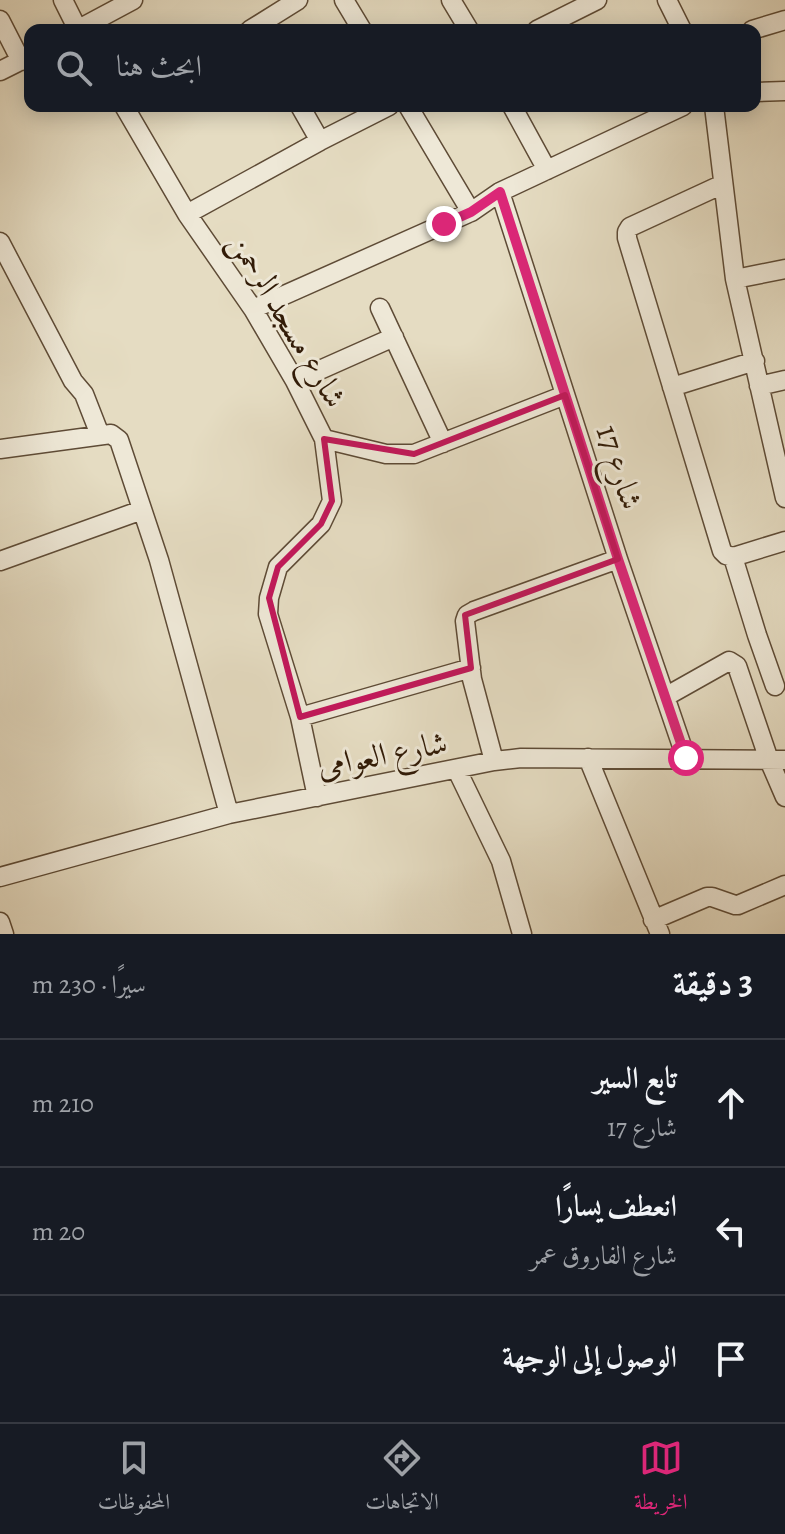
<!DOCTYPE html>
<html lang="ar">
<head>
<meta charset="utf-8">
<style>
	body { margin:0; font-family:Alegreya,Amiri,serif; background:#20242c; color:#f1f3f6; direction:rtl }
	.stop { position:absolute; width:24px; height:24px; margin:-18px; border:6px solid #db2777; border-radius:50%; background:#fff }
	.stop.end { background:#db2777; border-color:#fff; box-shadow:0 2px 8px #0008 }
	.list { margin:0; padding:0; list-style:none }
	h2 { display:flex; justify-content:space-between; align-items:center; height:104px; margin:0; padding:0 32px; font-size:34px }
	h2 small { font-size:26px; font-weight:400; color:#9ea1a6 }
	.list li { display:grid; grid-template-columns:52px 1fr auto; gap:24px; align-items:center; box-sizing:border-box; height:128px; padding:0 32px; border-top:2px solid #363941 }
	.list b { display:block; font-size:30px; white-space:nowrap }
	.list p { margin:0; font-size:26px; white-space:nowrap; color:#9ea1a6 }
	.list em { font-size:26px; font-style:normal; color:#9ea1a6 }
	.icon { flex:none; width:44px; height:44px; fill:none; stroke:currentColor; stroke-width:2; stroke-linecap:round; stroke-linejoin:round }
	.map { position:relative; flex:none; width:785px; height:934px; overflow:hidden; direction:ltr }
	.search { position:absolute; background:#171b24; box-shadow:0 4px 20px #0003; left:24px; right:24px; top:24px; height:88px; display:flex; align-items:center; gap:20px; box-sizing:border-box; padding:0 28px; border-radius:16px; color:#9ea1a6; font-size:30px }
	.sheet { height:488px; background:#171b24 }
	nav { display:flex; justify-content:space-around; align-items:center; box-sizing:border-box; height:112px; border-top:2px solid #363941; background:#171b24; font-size:22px; color:#9ea1a6 }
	nav a { display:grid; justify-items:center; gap:4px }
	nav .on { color:#db2777 }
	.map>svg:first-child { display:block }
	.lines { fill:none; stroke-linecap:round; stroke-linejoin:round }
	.street-casing { stroke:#5e4b36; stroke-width:21 }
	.street { stroke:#eee8d7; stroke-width:18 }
	.route { stroke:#db2777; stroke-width:10 }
	.marked { fill:none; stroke:#c2185b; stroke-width:6; stroke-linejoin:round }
	.labels { text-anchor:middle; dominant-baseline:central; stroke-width:6; stroke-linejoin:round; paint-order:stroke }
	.street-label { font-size:32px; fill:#311b07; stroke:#eee8d7 }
</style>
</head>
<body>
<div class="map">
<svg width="785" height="934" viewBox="0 0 785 934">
	<rect width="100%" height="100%" fill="#e5dcc2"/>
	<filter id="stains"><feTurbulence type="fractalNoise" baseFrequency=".0025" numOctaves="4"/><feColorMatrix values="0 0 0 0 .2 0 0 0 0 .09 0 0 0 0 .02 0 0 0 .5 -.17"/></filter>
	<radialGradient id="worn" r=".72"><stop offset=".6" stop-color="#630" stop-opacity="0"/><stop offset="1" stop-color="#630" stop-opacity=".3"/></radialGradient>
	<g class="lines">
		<g class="street-casing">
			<path id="street" d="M 63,0 L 78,30
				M 344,0 L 362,30
				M 451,0 L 469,30
				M 667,0 L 682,30
				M 0,20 L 21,61
				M 77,30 L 133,0
				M 250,30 L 298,0
				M 537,30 L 597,0
				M 752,30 L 785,20
				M 0,71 L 30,56
				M 755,92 L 785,91
				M 124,106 L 187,214 L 253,309 L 295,381 L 324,439 L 332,501 L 321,524 L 278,567 L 269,598 L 268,614 L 300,717 L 317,797
				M 300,106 L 320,141
				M 408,106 L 471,212
				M 512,106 L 547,170
				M 714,106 L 735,279 L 785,498
				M 723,184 L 630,227 L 627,232 L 627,238 L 722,551 L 726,555 L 733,557 L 785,541
				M 500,192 L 618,559 L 686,758
				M 187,214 L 320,141 L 389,106
				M 0,242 L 73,381 L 84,394 L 100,435
				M 735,279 L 785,269
				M 380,308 L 443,443
				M 253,309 L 471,212 L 500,192 L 683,106
				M 295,381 L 394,337
				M 759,386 L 785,380
				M 672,387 L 755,361
				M 324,439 L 386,454 L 414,454 L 565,395
				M 0,449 L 111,434 L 119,440 L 159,560 L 229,814
				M 733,557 L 757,635 L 775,686
				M 0,561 L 142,510
				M 665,697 L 729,661 L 737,666 L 769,760 L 785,797
				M 300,717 L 471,668
				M 588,758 L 660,934
				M 494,761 L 472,679 L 465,621 L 467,615 L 474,611 L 618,559
				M 457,770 L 501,861 L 522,934
				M 0,877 L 229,814 L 494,761 L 521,758 L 785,760
				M 653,920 L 707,897 L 712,897 L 735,905 L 738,905 L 785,885
				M 0,922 L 4,934"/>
		</g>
		<use href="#street" class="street"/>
	</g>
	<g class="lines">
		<path class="route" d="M 444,224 L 471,212 L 500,192 L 618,559 L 686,758"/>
	</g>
	<path class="marked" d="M 565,395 L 618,559 L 465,615 L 471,668 L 300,717 L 269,598 L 278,567 L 321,524 L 332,501 L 324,439 L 414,454 Z"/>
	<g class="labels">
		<g class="street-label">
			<text transform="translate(288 320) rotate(59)">شارع مسجد الرحمن</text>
			<text transform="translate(620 467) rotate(72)">شارع 17</text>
			<text transform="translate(382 754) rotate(-11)">شارع العوامى</text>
		</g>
	</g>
	<rect width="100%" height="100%" filter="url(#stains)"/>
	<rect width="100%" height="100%" fill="url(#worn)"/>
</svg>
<div class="stop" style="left:686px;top:758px"></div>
<div class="stop end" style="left:444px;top:224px"></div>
<div class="search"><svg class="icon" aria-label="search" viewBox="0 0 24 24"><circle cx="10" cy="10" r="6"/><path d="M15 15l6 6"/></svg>ابحث هنا</div>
</div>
<section class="sheet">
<h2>3 دقيقة<small>سيرًا · 230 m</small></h2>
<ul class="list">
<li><svg class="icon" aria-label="ahead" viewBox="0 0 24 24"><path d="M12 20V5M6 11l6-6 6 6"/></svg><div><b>تابع السير</b><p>شارع 17</p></div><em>210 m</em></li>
<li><svg class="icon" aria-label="left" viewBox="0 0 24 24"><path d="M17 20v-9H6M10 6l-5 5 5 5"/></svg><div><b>انعطف يسارًا</b><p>شارع الفاروق عمر</p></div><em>20 m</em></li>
<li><svg class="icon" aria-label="arrive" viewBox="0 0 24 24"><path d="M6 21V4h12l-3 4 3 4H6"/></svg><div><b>الوصول إلى الوجهة</b></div></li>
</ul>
</section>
<nav>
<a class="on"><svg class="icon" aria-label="map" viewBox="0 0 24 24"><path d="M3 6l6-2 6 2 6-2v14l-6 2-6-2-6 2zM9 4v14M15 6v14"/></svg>الخريطة</a>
<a><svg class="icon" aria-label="directions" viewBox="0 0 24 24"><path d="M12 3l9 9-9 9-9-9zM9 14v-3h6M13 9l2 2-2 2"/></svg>الاتجاهات</a>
<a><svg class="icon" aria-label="saved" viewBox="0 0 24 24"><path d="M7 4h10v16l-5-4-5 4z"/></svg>المحفوظات</a>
</nav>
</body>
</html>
